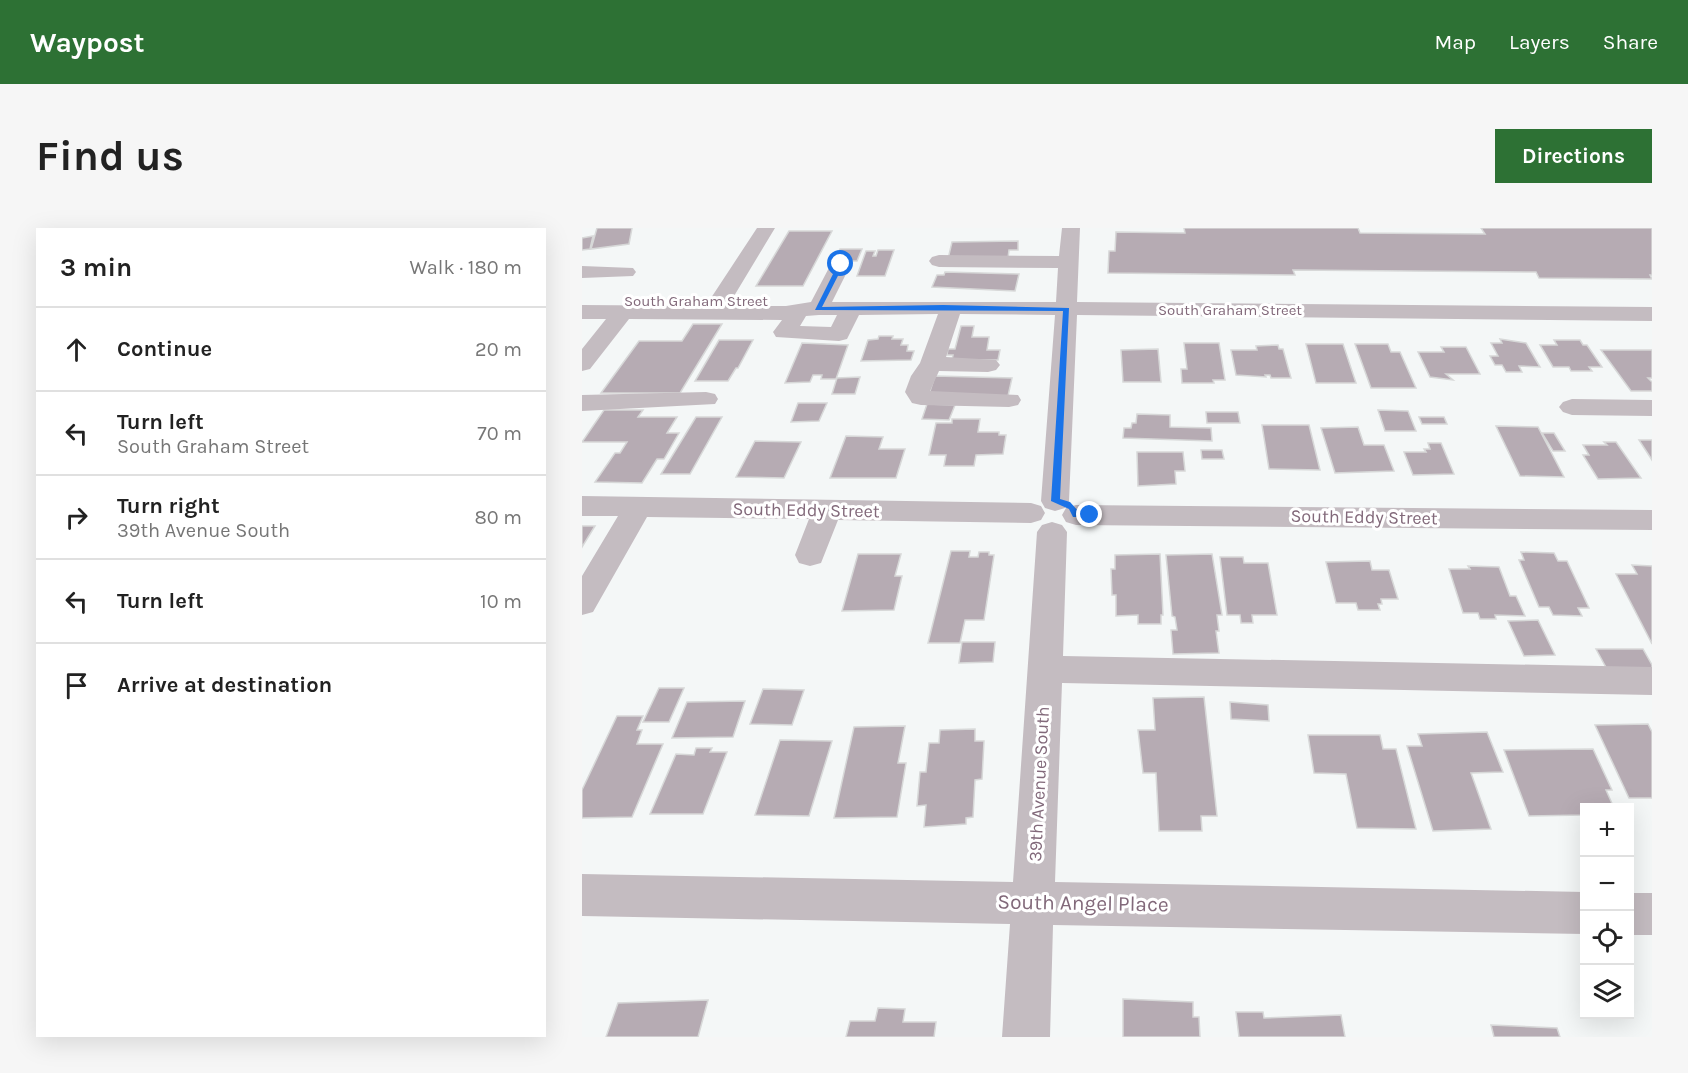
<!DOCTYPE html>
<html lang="en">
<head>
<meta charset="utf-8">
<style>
	body { margin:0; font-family:Karla,sans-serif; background:#f6f6f6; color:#222 }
	.controls { position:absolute; right:18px; bottom:18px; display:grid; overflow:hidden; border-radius:0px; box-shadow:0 6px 24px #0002 }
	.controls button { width:54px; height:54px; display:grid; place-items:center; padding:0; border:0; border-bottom:2px solid #e0e0e0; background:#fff; color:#222; font:30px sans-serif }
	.stop { position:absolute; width:18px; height:18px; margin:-14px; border:4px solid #1a73e8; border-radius:50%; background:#fff }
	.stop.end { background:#1a73e8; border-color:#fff; box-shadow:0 2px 6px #0008 }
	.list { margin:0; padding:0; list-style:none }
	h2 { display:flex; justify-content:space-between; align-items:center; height:78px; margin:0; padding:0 24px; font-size:26px }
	h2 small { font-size:20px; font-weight:400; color:#767676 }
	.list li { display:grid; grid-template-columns:39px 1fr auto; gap:18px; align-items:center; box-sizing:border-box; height:84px; padding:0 24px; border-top:2px solid #e0e0e0 }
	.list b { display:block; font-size:22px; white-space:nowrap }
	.list p { margin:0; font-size:20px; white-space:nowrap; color:#767676 }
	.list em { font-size:20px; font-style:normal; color:#767676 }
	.icon { flex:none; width:33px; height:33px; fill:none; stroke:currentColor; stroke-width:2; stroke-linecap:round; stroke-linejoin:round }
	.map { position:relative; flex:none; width:1070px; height:809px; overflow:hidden; border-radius:0px }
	header { display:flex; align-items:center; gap:36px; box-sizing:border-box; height:84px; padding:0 30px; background:#2d7134; color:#fff }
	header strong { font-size:28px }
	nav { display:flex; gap:33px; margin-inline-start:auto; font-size:21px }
	.intro { display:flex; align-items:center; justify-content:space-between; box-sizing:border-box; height:144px; padding:0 36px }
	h1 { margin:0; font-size:42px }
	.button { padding:15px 27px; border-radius:0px; background:#2d7134; color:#fff; font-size:21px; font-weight:700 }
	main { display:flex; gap:36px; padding:0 36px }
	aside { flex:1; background:#fff; border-radius:0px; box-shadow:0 6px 24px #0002 }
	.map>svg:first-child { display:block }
	.building { fill:#b6abb3; stroke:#d7d8d8; stroke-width:1.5 }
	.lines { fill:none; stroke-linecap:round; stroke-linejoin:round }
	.minor { fill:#c4bcc1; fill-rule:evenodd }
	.route { fill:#1a73e8 }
	.labels { text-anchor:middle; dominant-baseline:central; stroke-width:6; stroke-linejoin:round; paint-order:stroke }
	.far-street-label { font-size:15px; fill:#82697a; stroke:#fff }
	.street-label { font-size:18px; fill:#82697a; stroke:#fff }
	.near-street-label { font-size:21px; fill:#82697a; stroke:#fff }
</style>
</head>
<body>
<header>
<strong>Waypost</strong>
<nav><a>Map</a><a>Layers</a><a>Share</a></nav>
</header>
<div class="intro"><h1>Find us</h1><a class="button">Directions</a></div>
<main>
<aside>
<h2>3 min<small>Walk · 180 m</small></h2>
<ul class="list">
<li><svg class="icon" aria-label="ahead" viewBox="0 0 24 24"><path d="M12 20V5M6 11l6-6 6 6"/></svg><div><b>Continue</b></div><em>20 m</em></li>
<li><svg class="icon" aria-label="left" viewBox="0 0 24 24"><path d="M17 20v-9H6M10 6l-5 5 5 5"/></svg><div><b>Turn left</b><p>South Graham Street</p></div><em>70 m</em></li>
<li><svg class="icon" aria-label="right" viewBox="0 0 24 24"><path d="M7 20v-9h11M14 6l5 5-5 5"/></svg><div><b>Turn right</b><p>39th Avenue South</p></div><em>80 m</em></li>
<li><svg class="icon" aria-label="left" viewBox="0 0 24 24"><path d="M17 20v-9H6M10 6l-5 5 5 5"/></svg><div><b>Turn left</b></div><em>10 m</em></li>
<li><svg class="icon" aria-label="arrive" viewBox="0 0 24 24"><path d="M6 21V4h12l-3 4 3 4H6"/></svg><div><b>Arrive at destination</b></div></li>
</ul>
</aside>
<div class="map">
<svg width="1070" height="809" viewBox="0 0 1070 809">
	<rect width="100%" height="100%" fill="#f4f7f7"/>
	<path class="building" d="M 15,0 L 50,0 L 47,16 L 9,21 Z
		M 602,0 L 776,0 L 778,5 L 903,6 L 899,0 L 1070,0 L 1070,47 L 1068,47 L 1070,51 L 957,50 L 954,44 L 711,42 L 713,47 L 526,45 L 527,23 L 533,23 L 534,4 L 603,5 Z
		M 207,3 L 250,3 L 221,58 L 174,58 Z
		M 11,8 L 8,21 L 0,22 L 0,10 Z
		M 436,13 L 436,22 L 427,22 L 426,30 L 366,31 L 370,14 Z
		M 258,21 L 280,21 L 275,33 L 252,33 Z
		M 296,22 L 312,22 L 303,48 L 275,48 L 284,23 L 293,23 L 291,28 L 294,28 Z
		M 363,44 L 437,46 L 433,63 L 350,59 L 355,47 L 362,47 Z
		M 111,96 L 140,96 L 98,165 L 19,165 L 57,113 L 100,113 Z
		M 379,98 L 392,98 L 390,109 L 407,109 L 405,122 L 418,122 L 416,132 L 370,132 L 371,127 L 365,127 L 366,121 L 373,121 Z
		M 297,108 L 311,108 L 310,111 L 321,111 L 319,117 L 326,117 L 325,123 L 332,123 L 329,132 L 279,133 L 286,112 L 296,111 Z
		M 918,111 L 944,115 L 958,139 L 937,138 L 940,144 L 924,144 L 920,137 L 913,137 L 908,128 L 916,128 L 909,115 L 920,115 Z
		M 137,112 L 171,112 L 156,140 L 154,140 L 146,153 L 113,153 Z
		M 972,112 L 998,112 L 1001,117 L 1005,117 L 1020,139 L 1007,139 L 1010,143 L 989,143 L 987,139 L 971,139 L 958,117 L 975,117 Z
		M 220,115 L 266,117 L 254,151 L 239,151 L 240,147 L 231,147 L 228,154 L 203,155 Z
		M 602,115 L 637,115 L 643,152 L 631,152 L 632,155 L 600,155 L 599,141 L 605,141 Z
		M 724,116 L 761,116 L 774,155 L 734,155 Z
		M 773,116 L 806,116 L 809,124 L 818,124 L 834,160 L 789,160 Z
		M 696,117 L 697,121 L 701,121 L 709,150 L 689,150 L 688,147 L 683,147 L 684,149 L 654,147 L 649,122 L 675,122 L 674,118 Z
		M 859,119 L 884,119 L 898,146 L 864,146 L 871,152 L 848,149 L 836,124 L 862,124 Z
		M 576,121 L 579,154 L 541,154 L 539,122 Z
		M 1019,122 L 1070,122 L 1070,150 L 1066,150 L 1070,154 L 1070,163 L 1049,163 Z
		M 353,148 L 430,150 L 426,168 L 347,166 Z
		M 278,149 L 273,166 L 250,166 L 255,150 Z
		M 216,175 L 245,175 L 237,193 L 209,194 Z
		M 345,176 L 373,177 L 367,192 L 340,191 Z
		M 22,182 L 61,182 L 56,189 L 95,189 L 85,205 L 97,205 L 82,231 L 75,231 L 60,255 L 13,254 L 33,225 L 38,225 L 45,214 L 0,214 Z
		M 796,182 L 826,183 L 834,203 L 803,203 Z
		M 624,184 L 656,184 L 658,195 L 625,195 Z
		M 555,186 L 588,187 L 588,199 L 629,200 L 630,213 L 541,210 L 542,200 L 549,200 L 550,195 L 554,195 Z
		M 114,189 L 140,189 L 108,246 L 79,246 Z
		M 837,189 L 862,189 L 865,196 L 840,196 Z
		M 370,191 L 398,191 L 396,204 L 417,204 L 417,207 L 424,207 L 421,226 L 394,227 L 392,238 L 362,238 L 364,227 L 347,227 L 354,195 L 370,195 Z
		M 680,197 L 727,197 L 738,242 L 687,241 Z
		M 914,198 L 956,199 L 982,249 L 938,248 Z
		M 776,199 L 782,217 L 802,217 L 812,243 L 753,245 L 739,200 Z
		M 960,205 L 972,205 L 983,223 L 971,223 Z
		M 264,208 L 301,209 L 297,221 L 323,221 L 314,250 L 248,250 Z
		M 1057,212 L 1070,212 L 1070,232 Z
		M 173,213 L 219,214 L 202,250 L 154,249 Z
		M 1022,214 L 1034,214 L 1059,250 L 1016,251 L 1001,227 L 1007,227 L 1001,217 L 1025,217 Z
		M 846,215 L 859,215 L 872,246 L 831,247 L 822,224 L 844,224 L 842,221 L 848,221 Z
		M 619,222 L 640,222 L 642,231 L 620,231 Z
		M 555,224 L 601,224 L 603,243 L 593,243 L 594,256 L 556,258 Z
		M 0,298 L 13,298 L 0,319 Z
		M 369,323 L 388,323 L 387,329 L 396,329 L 397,324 L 407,324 L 407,327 L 412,327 L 402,392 L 383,392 L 378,415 L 346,415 Z
		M 939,324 L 972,325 L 976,333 L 985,333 L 1007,380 L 996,380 L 1000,388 L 971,387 L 967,379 L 957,379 L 937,332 L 942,332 Z
		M 276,326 L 319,326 L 313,348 L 320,348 L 312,382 L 260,383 Z
		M 578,326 L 581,387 L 579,387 L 579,396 L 556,396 L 556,387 L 534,388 L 534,367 L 530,367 L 529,341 L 533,341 L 533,327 Z
		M 630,326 L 640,387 L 635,387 L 637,403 L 634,403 L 637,425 L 591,426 L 589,402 L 595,402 L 593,389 L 590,388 L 584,327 Z
		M 638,329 L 661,329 L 662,335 L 686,335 L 695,387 L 670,387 L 671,395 L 659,395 L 658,387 L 645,387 Z
		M 788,333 L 790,342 L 807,342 L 816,371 L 799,371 L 800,376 L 796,376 L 798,382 L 776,382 L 774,375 L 754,375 L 744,334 Z
		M 1050,337 L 1070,338 L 1070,416 L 1034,346 L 1055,346 Z
		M 886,338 L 917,339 L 928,368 L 934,368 L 943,388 L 913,387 L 914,391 L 898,391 L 896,385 L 881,385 L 867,341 L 888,341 Z
		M 956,392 L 973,427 L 942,428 L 926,393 Z
		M 380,414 L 413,414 L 411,434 L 377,435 Z
		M 1014,421 L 1061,421 L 1070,437 L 1070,442 L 1026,443 Z
		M 77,460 L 102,460 L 87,494 L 61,494 Z
		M 181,461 L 222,462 L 210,497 L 168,496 Z
		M 622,469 L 635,588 L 619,588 L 620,603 L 577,603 L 574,545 L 561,545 L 556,502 L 573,502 L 571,470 Z
		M 163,473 L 151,509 L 90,510 L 105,474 Z
		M 648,474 L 686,477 L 687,493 L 649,491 Z
		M 35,488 L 61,488 L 55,502 L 60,502 L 55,516 L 81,516 L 50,589 L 0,590 L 0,562 Z
		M 1066,496 L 1070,504 L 1070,570 L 1047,570 L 1013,497 Z
		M 323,498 L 316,535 L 324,535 L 315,589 L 252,590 L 272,499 Z
		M 393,501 L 393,513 L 402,513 L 400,551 L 393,552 L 391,589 L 384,590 L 384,596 L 342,599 L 344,577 L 335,578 L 338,544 L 344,544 L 347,515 L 357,515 L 358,502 Z
		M 905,504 L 921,544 L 889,545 L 909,601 L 851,603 L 825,518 L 840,518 L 836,506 Z
		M 726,507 L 798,507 L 801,521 L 814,521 L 834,601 L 775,600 L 764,546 L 732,545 Z
		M 198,512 L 250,513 L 227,588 L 173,587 Z
		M 114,520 L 130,520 L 128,524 L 145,524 L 121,586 L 68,586 L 94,526 L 112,527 Z
		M 1011,521 L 1030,562 L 1024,562 L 1032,580 L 1002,580 L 1002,587 L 947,588 L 922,522 Z
		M 541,771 L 611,774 L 611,789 L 617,789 L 618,809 L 541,809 Z
		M 126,772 L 116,809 L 24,809 L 36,775 Z
		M 296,780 L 323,781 L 321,794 L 354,794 L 352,809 L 264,809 L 268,793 L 293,793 Z
		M 654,784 L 681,784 L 682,790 L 759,787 L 763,809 L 657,809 Z
		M 909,797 L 975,800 L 978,809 L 912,809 Z"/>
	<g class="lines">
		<path class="minor" d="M 175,0 L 193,0 L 149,73 L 143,78 L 204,78 L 229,74 L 249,36 L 252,32 L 266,32 L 269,36 L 250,74 L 474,74 L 476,40 L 357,39 L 350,37 L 347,33 L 350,29 L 357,27 L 477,28 L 480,0 L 498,0 L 495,74 L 1070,79 L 1070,93 L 495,87 L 487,273 L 483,280 L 473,283 L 463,280 L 459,273 L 473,87 L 378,86 L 364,129 L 414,132 L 418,137 L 414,142 L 406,144 L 357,143 L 348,163 L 436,167 L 439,172 L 436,177 L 427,179 L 339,177 L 330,175 L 323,164 L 329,148 L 338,135 L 356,86 L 277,87 L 265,111 L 257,113 L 194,109 L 191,104 L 200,92 L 47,91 L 8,141 L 0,143 L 0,121 L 24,91 L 0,91 L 0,77 L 132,78 L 127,73 ZM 237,87 L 255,87 L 249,99 L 218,98 L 224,88 Z
			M 0,38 L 51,40 L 54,44 L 51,48 L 0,50 Z
			M 124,164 L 133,166 L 136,171 L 133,176 L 0,183 L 0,167 Z
			M 990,171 L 1070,172 L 1070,188 L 990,187 L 981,184 L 977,179 L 981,174 Z
			M 0,268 L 449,275 L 459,278 L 463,285 L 459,292 L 449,295 L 256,292 L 239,335 L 228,338 L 217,335 L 213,327 L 227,291 L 65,289 L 11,384 L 0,387 L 0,348 L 36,288 L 0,288 Z
			M 494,277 L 1070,282 L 1070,302 L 494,297 L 484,294 L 480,287 L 484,280 Z
			M 470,294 L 480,297 L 485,304 L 481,428 L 1070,439 L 1070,467 L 480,455 L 473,654 L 1002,664 L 1002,706 L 471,697 L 468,809 L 420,809 L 428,696 L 0,688 L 0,646 L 431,654 L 455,304 L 460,297 Z
			M 1048,665 L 1070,665 L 1070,707 L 1048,707 Z"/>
	</g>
	<path class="route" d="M 259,34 L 262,36 L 240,79 L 361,77 L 487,80 L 478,271 L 488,274 L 497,284 L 511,285 L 511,289 L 491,289 L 487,281 L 469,273 L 481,83 L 233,82 L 256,36 Z"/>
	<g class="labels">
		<g class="far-street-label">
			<text x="114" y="73">South Graham Street</text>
			<text x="648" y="82">South Graham Street</text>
		</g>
		<g class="street-label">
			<text transform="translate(224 282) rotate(1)">South Eddy Street</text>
			<text transform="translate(782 289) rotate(1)">South Eddy Street</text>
			<text transform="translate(457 556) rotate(-87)">39th Avenue South</text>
		</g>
		<g class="near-street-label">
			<text transform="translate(501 675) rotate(1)">South Angel Place</text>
		</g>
	</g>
</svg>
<div class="controls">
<button>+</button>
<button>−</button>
<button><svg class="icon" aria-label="locate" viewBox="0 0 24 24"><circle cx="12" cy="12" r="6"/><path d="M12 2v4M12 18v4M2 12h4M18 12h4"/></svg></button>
<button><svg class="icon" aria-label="layers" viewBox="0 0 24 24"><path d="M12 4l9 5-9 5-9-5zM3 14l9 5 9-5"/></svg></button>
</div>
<div class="stop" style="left:259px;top:36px"></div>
<div class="stop end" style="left:508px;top:287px"></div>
</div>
</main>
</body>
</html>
